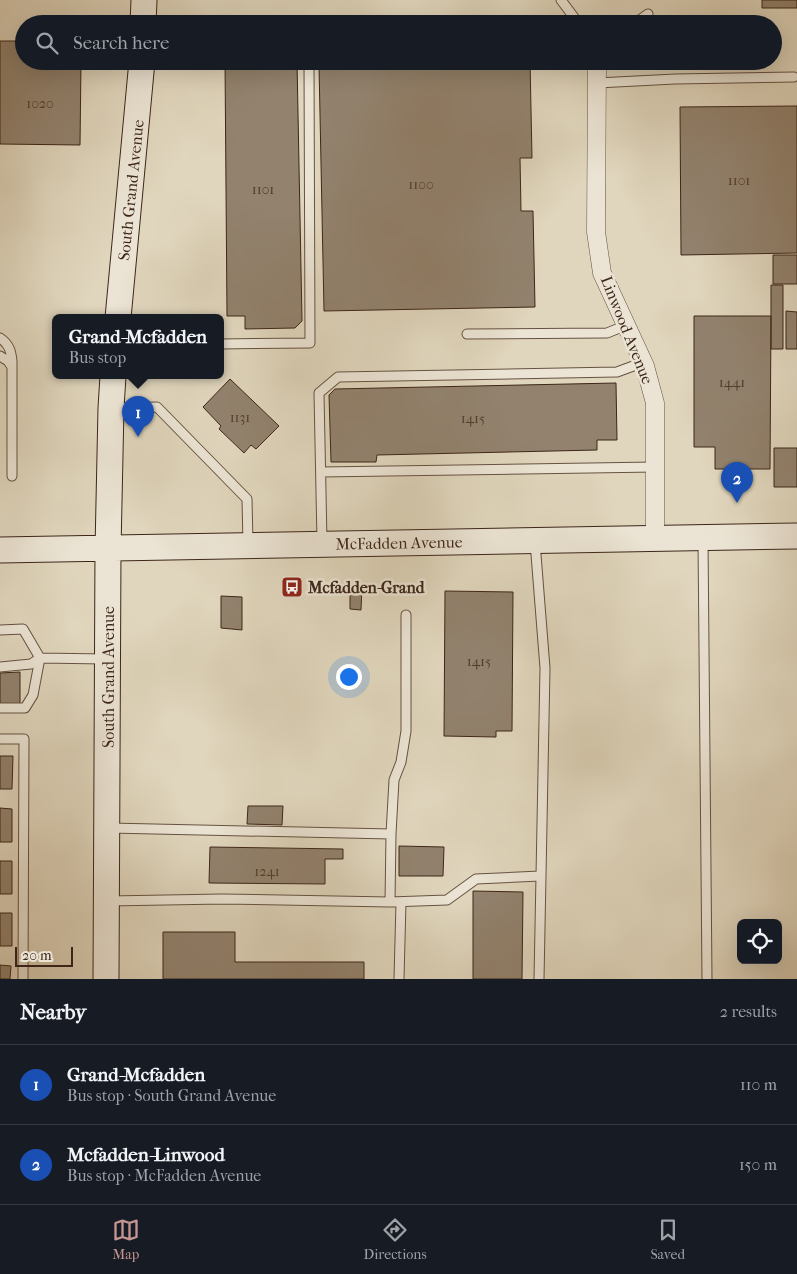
<!DOCTYPE html>
<html lang="en">
<head>
<meta charset="utf-8">
<style>
	body { margin:0; font-family:"IM FELL French Canon",serif; background:#20242c; color:#f1f3f6 }
	.controls { position:absolute; right:15px; bottom:15px; display:grid; overflow:hidden; border-radius:8px; box-shadow:0 5px 20px #0002 }
	.controls button { width:45px; height:45px; display:grid; place-items:center; padding:0; border:0; border-bottom:1px solid #363941; background:#171b24; color:#f1f3f6; font:25px sans-serif }
	.scale { position:absolute; left:15px; bottom:12px; width:58px; box-sizing:border-box; padding-left:5px; border:2px solid #3d2619; border-top:0; font-size:14px; line-height:18px; white-space:nowrap; color:#3d2619; -webkit-text-stroke:4px #ebe4d4; paint-order:stroke }
	.you { position:absolute; left:348px; top:676px; width:18px; height:18px; margin:-12px; border:4px solid #fff; border-radius:50%; background:#1a73e8; box-shadow:0 0 0 8px #1a73e833 }
	.badge { display:grid; place-items:center; width:32px; height:32px; border-radius:50%; background:#c59692; color:#fff; font-size:16px; font-weight:700 }
	.pin { position:absolute; translate:-50% -41px; filter:drop-shadow(0 1px 2px #0008) }
	.pin::after { content:''; position:absolute; top:26px; width:18px; height:15px; background:inherit; clip-path:polygon(0 0,100% 0,50% 100%) }
	.popup { position:absolute; left:52px; top:314px; width:172px; height:65px; box-sizing:border-box; display:grid; place-content:center; border-radius:8px; background:#171b24; filter:drop-shadow(0 1px 4px #0005); font-size:16px; white-space:nowrap; color:#9ea1a6 }
	.popup b { font-size:19px; color:#f1f3f6 }
	.popup::after { content:''; position:absolute; left:50%; top:100%; margin-left:-10px; border:10px solid transparent; border-top-color:#171b24 }
	.list { margin:0; padding:0; list-style:none }
	h2 { display:flex; justify-content:space-between; align-items:center; height:65px; margin:0; padding:0 20px; font-size:21px }
	h2 small { font-size:16px; font-weight:400; color:#9ea1a6 }
	.list li { display:grid; grid-template-columns:32px 1fr auto; gap:15px; align-items:center; box-sizing:border-box; height:80px; padding:0 20px; border-top:1px solid #363941 }
	.list b { display:block; font-size:19px; white-space:nowrap }
	.list p { margin:0; font-size:16px; white-space:nowrap; color:#9ea1a6 }
	.list em { font-size:16px; font-style:normal; color:#9ea1a6 }
	.icon { flex:none; width:28px; height:28px; fill:none; stroke:currentColor; stroke-width:2; stroke-linecap:round; stroke-linejoin:round }
	.map { position:relative; flex:none; width:797px; height:979px; overflow:hidden }
	.search { position:absolute; background:#171b24; box-shadow:0 5px 20px #0002; left:15px; right:15px; top:15px; height:55px; display:flex; align-items:center; gap:12px; box-sizing:border-box; padding:0 18px; border-radius:28px; color:#9ea1a6; font-size:19px }
	.sheet { height:225px; background:#171b24 }
	nav { display:flex; justify-content:space-around; align-items:center; box-sizing:border-box; height:70px; border-top:1px solid #363941; background:#171b24; font-size:14px; color:#9ea1a6 }
	nav a { display:grid; justify-items:center; gap:2px }
	nav .on { color:#c59692 }
	.map>svg:first-child { display:block }
	.building { fill:#92826e; stroke:#3d2619 }
	.lines { fill:none; stroke-linecap:round; stroke-linejoin:round }
	.lane-casing { stroke:#665242; stroke-width:11 }
	.street-casing { stroke:#665242; stroke-width:19 }
	.secondary-casing { stroke:#3d2619; stroke-width:27 }
	.lane { stroke:#ebe4d4; stroke-width:9 }
	.street { stroke:#ebe4d4; stroke-width:18 }
	.secondary { stroke:#ebe4d4; stroke-width:25 }
	.labels { text-anchor:middle; dominant-baseline:central; stroke-width:5; stroke-linejoin:round; paint-order:stroke }
	.number-label { font-size:14px; fill:#523d2e }
	.street-label { font-size:16px; fill:#3d2619; stroke:#ebe4d4 }
	.poi-label { font-size:16px; font-weight:bold; fill:#3d2619; stroke:#ebe4d4; text-anchor:start }
</style>
</head>
<body>
<div class="map">
<svg width="797" height="979" viewBox="0 0 797 979">
	<rect width="100%" height="100%" fill="#e0d6bd"/>
	<filter id="stains"><feTurbulence type="fractalNoise" baseFrequency=".004" numOctaves="4"/><feColorMatrix values="0 0 0 0 .2 0 0 0 0 .09 0 0 0 0 .02 0 0 0 .5 -.17"/></filter>
	<radialGradient id="worn" r=".72"><stop offset=".6" stop-color="#630" stop-opacity="0"/><stop offset="1" stop-color="#630" stop-opacity=".3"/></radialGradient>
	<path class="building" d="M 762,0 L 797,0 L 797,8 L 762,8 Z
		M 0,41 L 24,41 L 24,61 L 81,61 L 80,145 L 0,144 Z
		M 225,61 L 297,61 L 302,321 L 295,328 L 245,329 L 245,316 L 227,316 Z
		M 530,61 L 532,158 L 520,158 L 521,211 L 533,211 L 535,307 L 324,311 L 319,65 Z
		M 797,106 L 797,253 L 681,255 L 680,107 Z
		M 773,255 L 797,255 L 797,284 L 773,284 Z
		M 771,285 L 783,285 L 783,349 L 771,349 Z
		M 786,311 L 797,312 L 797,349 L 786,349 Z
		M 694,316 L 771,316 L 770,469 L 715,469 L 715,447 L 694,447 Z
		M 230,379 L 279,426 L 256,449 L 251,445 L 244,453 L 219,429 L 221,426 L 203,407 Z
		M 616,383 L 617,440 L 597,440 L 597,450 L 377,455 L 376,462 L 331,462 L 329,395 L 335,389 Z
		M 774,448 L 797,448 L 797,487 L 774,487 Z
		M 350,587 L 362,587 L 361,610 L 350,609 Z
		M 445,591 L 513,592 L 512,731 L 496,731 L 496,737 L 444,736 Z
		M 221,596 L 242,597 L 242,630 L 221,628 Z
		M 20,672 L 20,705 L 0,705 L 0,673 Z
		M 0,756 L 13,756 L 12,789 L 0,789 Z
		M 248,806 L 283,806 L 282,825 L 247,824 Z
		M 0,808 L 12,809 L 12,842 L 0,842 Z
		M 399,846 L 444,847 L 443,876 L 399,876 Z
		M 210,847 L 343,849 L 343,859 L 325,859 L 325,884 L 209,883 Z
		M 0,861 L 12,861 L 12,894 L 0,894 Z
		M 473,891 L 523,892 L 522,979 L 473,979 Z
		M 0,913 L 12,913 L 12,946 L 0,946 Z
		M 163,932 L 235,932 L 235,962 L 364,962 L 364,979 L 163,979 Z
		M 0,965 L 11,966 L 10,979 L 0,979 Z"/>
	<g class="lines">
		<g class="lane-casing">
			<path id="lane" d="M 561,0 L 579,24
				M 634,24 L 648,14
				M 597,83 L 675,79 L 794,77
				M 467,334 L 607,333 L 627,325
				M 0,338 C 9,344 11,351 12,361 L 12,476
				M 220,344 L 310,343 L 309,61
				M 0,356 L 8,361 L 12,367
				M 114,408 L 157,407 L 247,499 L 248,544
				M 321,472 L 655,467
				M 703,539 L 707,979
				M 322,542 L 319,393 L 338,377 L 617,372 L 644,362
				M 535,542 L 545,668 L 539,979
				M 0,630 L 23,629 L 40,658 L 33,695 L 25,708 L 0,708
				M 0,667 L 31,664 L 40,658 L 105,659
				M 0,739 L 24,739 L 23,979
				M 109,828 L 391,834 L 390,902 L 447,900 L 476,879 L 540,876
				M 391,834 L 394,780 L 401,762 L 406,731 L 406,615
				M 109,901 L 222,899 L 390,902
				M 399,979 L 401,902"/>
		</g>
		<g class="street-casing">
			<path id="street" d="M 597,61 L 596,232 L 602,273 L 645,366 L 655,403 L 655,539"/>
		</g>
		<g class="secondary-casing">
			<path id="secondary" d="M 143,24 L 144,0
				M 118,318 L 142,61
				M 0,550 L 797,536
				M 106,979 L 108,549 L 111,408 L 113,376"/>
		</g>
		<use href="#lane" class="lane"/>
		<use href="#street" class="street"/>
		<use href="#secondary" class="secondary"/>
	</g>
	<defs>
		<g id="bus-square" transform="scale(1.125)"><rect x="-9" y="-9" width="18" height="18" rx="4" fill="#8f2418" stroke="#ebe4d4"/><path d="M-5-6H5V4H4V6H2V4H-2V6H-4V4H-5ZM-3.5-4V0h7V-4ZM-3.5 1.2v1.5H-2V1.2ZM2 1.2v1.5H3.5V1.2Z" fill="#fff"/></g>
	</defs>
	<g fill-rule="evenodd">
		<use href="#bus-square" x="292" y="587"/>
	</g>
	<g class="labels">
		<g class="number-label">
			<text x="40" y="103">1020</text>
			<text x="739" y="180">1101</text>
			<text x="421" y="184">1100</text>
			<text x="263" y="189">1101</text>
			<text x="732" y="382">1441</text>
			<text x="240" y="417">1131</text>
			<text x="473" y="418">1415</text>
			<text x="479" y="661">1415</text>
			<text x="267" y="871">1241</text>
		</g>
		<g class="street-label">
			<text transform="translate(131 190) rotate(-84)">South Grand Avenue</text>
			<text transform="translate(627 330) rotate(68)">Linwood Avenue</text>
			<text transform="translate(399 543) rotate(-1)">McFadden Avenue</text>
			<text transform="translate(108 677) rotate(-90)">South Grand Avenue</text>
		</g>
		<g class="poi-label">
			<text x="308" y="587">Mcfadden-Grand</text>
		</g>
	</g>
	<rect width="100%" height="100%" filter="url(#stains)"/>
	<rect width="100%" height="100%" fill="url(#worn)"/>
</svg>
<div class="controls">
<button><svg class="icon" aria-label="locate" viewBox="0 0 24 24"><circle cx="12" cy="12" r="6"/><path d="M12 2v4M12 18v4M2 12h4M18 12h4"/></svg></button>
</div>
<div class="scale">20 m</div>
<div class="you"></div>
<div class="pin badge" style="left:138px;top:437px;background:#1a4fb4">1</div>
<div class="popup"><b>Grand-Mcfadden</b>Bus stop</div>
<div class="pin badge" style="left:737px;top:503px;background:#1a4fb4">2</div>
<div class="search"><svg class="icon" aria-label="search" viewBox="0 0 24 24"><circle cx="10" cy="10" r="6"/><path d="M15 15l6 6"/></svg>Search here</div>
</div>
<section class="sheet">
<h2>Nearby<small>2 results</small></h2>
<ul class="list">
<li><span class="badge" style="background:#1a4fb4">1</span><div><b>Grand-Mcfadden</b><p>Bus stop · South Grand Avenue</p></div><em>110 m</em></li>
<li><span class="badge" style="background:#1a4fb4">2</span><div><b>Mcfadden-Linwood</b><p>Bus stop · McFadden Avenue</p></div><em>150 m</em></li>
</ul>
</section>
<nav>
<a class="on"><svg class="icon" aria-label="map" viewBox="0 0 24 24"><path d="M3 6l6-2 6 2 6-2v14l-6 2-6-2-6 2zM9 4v14M15 6v14"/></svg>Map</a>
<a><svg class="icon" aria-label="directions" viewBox="0 0 24 24"><path d="M12 3l9 9-9 9-9-9zM9 14v-3h6M13 9l2 2-2 2"/></svg>Directions</a>
<a><svg class="icon" aria-label="saved" viewBox="0 0 24 24"><path d="M7 4h10v16l-5-4-5 4z"/></svg>Saved</a>
</nav>
</body>
</html>
